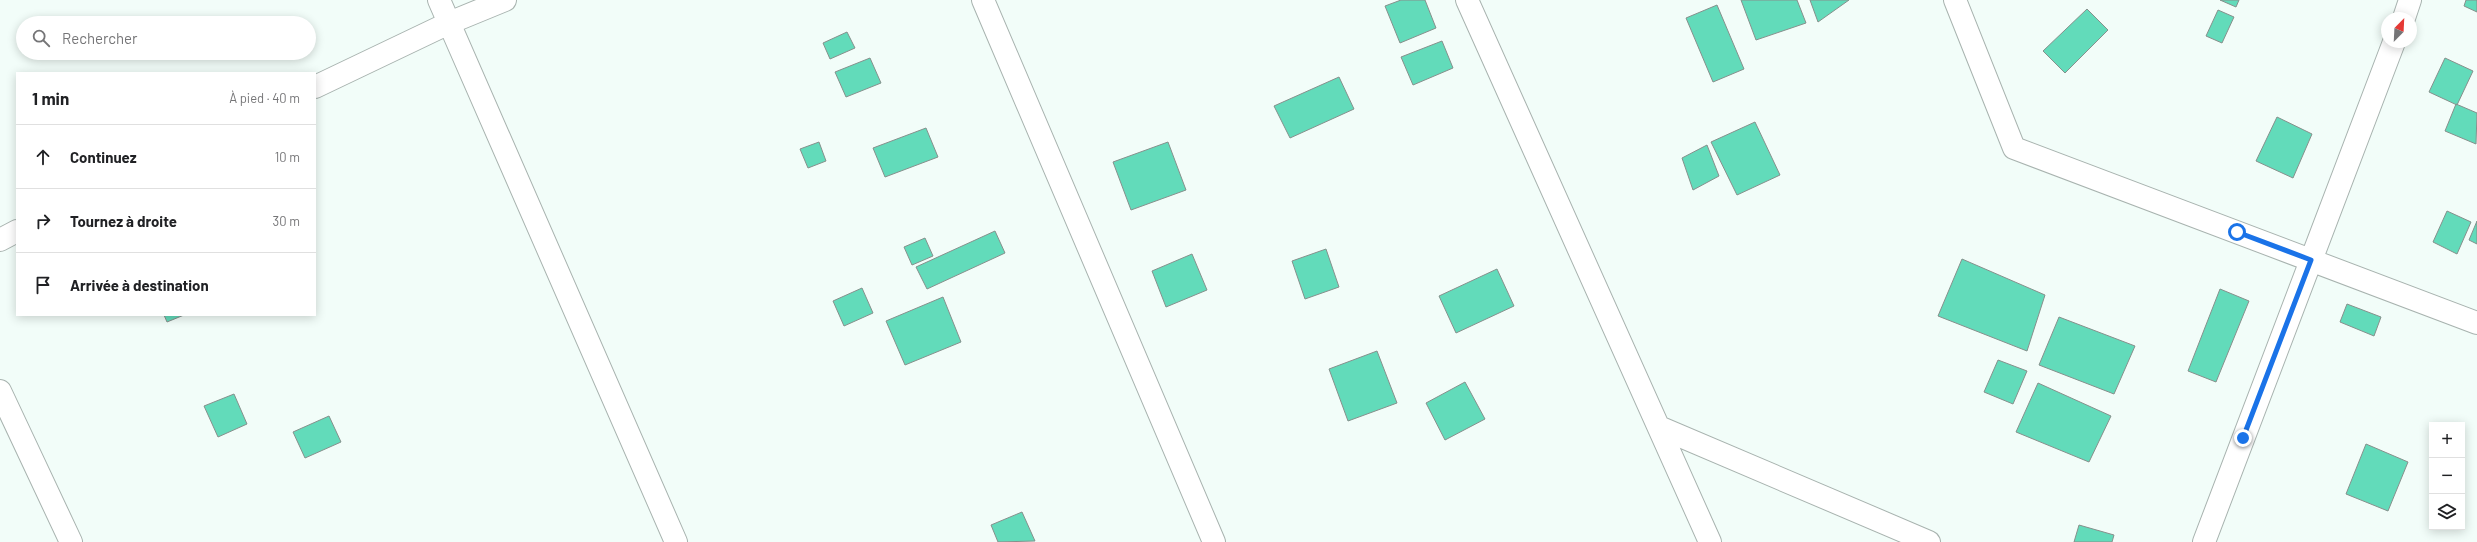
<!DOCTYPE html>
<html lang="fr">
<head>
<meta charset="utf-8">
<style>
	body { margin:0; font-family:Barlow,sans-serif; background:#f2f2f2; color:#202124 }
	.controls { position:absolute; right:12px; bottom:12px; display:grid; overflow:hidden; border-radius:0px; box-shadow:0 2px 10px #0003 }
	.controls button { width:36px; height:36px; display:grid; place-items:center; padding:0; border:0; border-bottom:1px solid #e0e0e0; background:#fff; color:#202124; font:20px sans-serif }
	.compass { position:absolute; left:2381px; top:12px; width:36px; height:36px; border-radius:50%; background:#fff; box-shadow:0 2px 10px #0003; rotate:24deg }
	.stop { position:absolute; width:12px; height:12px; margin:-9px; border:3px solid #1a73e8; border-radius:50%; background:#fff }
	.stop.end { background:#1a73e8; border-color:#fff; box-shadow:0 1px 4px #0008 }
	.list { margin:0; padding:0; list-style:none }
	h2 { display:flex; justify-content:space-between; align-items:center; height:52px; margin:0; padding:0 16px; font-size:17px }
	h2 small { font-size:13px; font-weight:400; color:#757577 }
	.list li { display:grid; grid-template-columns:26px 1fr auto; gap:12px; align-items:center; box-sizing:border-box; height:64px; padding:0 16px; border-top:1px solid #e0e0e0 }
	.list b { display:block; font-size:15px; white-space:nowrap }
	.list em { font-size:13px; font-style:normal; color:#757577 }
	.icon { flex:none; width:22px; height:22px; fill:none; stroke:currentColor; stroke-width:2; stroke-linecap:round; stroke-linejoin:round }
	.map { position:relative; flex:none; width:2477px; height:542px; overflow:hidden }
	.search { position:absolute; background:#fff; box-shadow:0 2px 10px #0003; left:16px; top:16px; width:300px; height:44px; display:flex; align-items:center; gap:10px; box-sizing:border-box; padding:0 14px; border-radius:22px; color:#757577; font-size:15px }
	.panel { position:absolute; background:#fff; box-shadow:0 2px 10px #0003; left:16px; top:72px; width:300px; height:244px; border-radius:0px }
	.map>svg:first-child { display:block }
	.building { fill:#62dbba; stroke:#86908c }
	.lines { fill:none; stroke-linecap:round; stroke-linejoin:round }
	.street-casing { stroke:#a8b3af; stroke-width:24 }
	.street { stroke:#fff; stroke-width:22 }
	.route { stroke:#1a73e8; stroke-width:5 }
</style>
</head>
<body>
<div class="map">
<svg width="2477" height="542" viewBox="0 0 2477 542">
	<rect width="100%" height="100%" fill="#f2fdf9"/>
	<path class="building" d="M 1401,0 L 1425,0 L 1436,28 L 1400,43 L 1385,6 Z
		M 1741,0 L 1797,0 L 1806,23 L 1756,40 Z
		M 1810,0 L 1849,0 L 1818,22 Z
		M 2220,0 L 2239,0 L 2236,7 Z
		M 2466,0 L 2477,0 L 2477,12 L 2464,6 Z
		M 1717,5 L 1744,69 L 1713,82 L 1686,18 Z
		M 2087,9 L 2108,30 L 2065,73 L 2043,51 Z
		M 2218,10 L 2234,17 L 2222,43 L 2206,36 Z
		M 847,32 L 855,48 L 830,59 L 823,43 Z
		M 1442,41 L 1453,68 L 1413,85 L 1401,57 Z
		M 870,58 L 881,83 L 846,97 L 835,72 Z
		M 2445,58 L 2473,71 L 2457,105 L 2429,92 Z
		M 1339,77 L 1354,109 L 1290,138 L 1274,106 Z
		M 2456,104 L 2477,113 L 2476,144 L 2445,131 Z
		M 2277,117 L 2312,134 L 2293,178 L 2256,161 Z
		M 1755,122 L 1780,175 L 1737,195 L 1711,142 Z
		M 926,128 L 938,157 L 885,177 L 873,148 Z
		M 819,142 L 826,161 L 808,168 L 800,149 Z
		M 1168,142 L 1186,190 L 1131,210 L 1113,162 Z
		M 1707,145 L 1719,176 L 1693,190 L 1682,158 Z
		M 2447,211 L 2471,222 L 2457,254 L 2433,242 Z
		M 2477,221 L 2477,244 L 2469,240 Z
		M 995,231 L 1005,253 L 927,289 L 916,267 Z
		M 925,238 L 933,256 L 912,265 L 904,247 Z
		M 1326,249 L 1339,287 L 1305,299 L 1292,261 Z
		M 1192,254 L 1207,290 L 1166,307 L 1152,271 Z
		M 1962,259 L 2045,295 L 2027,351 L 1938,316 Z
		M 1497,269 L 1514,306 L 1456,333 L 1439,296 Z
		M 862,288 L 873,313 L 844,326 L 833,301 Z
		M 2220,289 L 2249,301 L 2216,382 L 2188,371 Z
		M 943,297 L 961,342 L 905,365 L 886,321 Z
		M 2347,304 L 2381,317 L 2374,336 L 2340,322 Z
		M 164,315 L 184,315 L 167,322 Z
		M 2059,317 L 2135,346 L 2114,394 L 2039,365 Z
		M 1377,351 L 1397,403 L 1348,421 L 1329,369 Z
		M 1998,360 L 2027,371 L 2013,404 L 1984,392 Z
		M 1465,382 L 1485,419 L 1445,440 L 1426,403 Z
		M 2038,383 L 2111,416 L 2089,462 L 2016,432 Z
		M 234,394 L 247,424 L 218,437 L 204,406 Z
		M 329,416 L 341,442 L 305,458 L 293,432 Z
		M 2366,444 L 2408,462 L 2388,511 L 2346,494 Z
		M 1022,512 L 1035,541 L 998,542 L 991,525 Z
		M 2079,525 L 2114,535 L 2112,542 L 2074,542 Z"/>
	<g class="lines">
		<g class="street-casing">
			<path id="street" d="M 439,0 L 676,542
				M 983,0 L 1214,542
				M 1467,0 L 1710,542
				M 1955,0 L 2014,148 L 2477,323
				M 2404,18 L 2410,0
				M 315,87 L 449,23 L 505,0
				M 0,240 L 17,231
				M 0,391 L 71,542
				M 1659,427 L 1929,542
				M 2204,542 L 2394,42"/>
		</g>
		<use href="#street" class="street"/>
	</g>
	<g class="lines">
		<path class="route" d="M 2237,232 L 2311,260 L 2243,438"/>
	</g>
</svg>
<div class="controls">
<button>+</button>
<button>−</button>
<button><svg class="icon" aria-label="layers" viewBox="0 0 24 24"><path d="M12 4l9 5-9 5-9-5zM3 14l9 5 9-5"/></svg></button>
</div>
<svg class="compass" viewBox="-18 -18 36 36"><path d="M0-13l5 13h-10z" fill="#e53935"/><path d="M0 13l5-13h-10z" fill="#757577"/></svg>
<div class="stop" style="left:2237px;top:232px"></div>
<div class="stop end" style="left:2243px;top:438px"></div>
<div class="search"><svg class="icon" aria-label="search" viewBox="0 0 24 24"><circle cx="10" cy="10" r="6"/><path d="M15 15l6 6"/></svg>Rechercher</div>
<section class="panel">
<h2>1 min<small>À pied · 40 m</small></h2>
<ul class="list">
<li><svg class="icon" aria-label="ahead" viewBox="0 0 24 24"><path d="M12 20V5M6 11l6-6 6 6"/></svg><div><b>Continuez</b></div><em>10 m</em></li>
<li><svg class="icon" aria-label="right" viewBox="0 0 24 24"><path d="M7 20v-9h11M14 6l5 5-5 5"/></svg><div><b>Tournez à droite</b></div><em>30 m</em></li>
<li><svg class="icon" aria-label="arrive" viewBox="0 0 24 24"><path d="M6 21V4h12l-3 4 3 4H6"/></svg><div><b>Arrivée à destination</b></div></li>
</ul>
</section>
</div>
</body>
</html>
